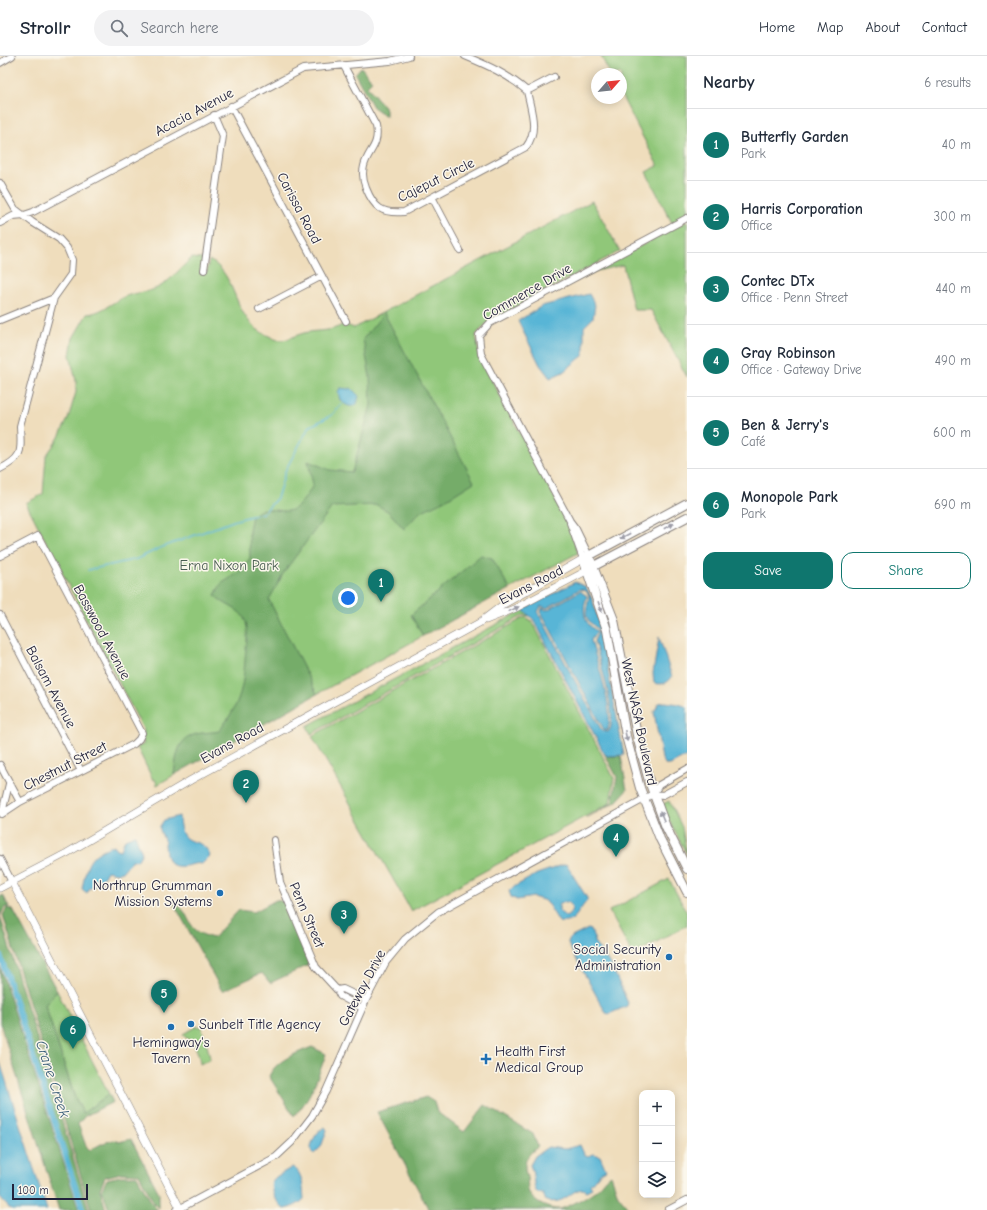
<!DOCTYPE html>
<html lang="en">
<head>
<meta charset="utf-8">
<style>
	body { margin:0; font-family:"Comic Neue",sans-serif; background:#f2f2f3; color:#1f2937 }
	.controls { position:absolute; right:12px; bottom:12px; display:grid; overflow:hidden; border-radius:8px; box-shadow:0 2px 10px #0003 }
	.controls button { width:36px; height:36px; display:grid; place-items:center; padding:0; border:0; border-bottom:1px solid #e0e1e3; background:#fff; color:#1f2937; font:20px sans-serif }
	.compass { position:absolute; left:591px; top:12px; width:36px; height:36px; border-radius:50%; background:#fff; box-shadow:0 2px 10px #0003; rotate:62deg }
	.scale { position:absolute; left:12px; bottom:10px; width:76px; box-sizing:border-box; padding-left:4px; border:2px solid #22223b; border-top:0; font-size:11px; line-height:14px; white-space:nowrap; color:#22223b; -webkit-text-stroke:3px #fbf7ec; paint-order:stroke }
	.you { position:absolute; left:348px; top:542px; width:14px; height:14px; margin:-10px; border:3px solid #fff; border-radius:50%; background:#1a73e8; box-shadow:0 0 0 6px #1a73e833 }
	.badge { display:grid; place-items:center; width:26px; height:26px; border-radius:50%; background:#0f766e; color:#fff; font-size:13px; font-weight:700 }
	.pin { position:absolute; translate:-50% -33px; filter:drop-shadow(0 1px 2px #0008) }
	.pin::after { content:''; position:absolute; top:21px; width:14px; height:12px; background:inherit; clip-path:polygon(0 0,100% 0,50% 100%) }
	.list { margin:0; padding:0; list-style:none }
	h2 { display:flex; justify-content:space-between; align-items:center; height:52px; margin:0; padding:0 16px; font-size:17px }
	h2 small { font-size:13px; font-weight:400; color:#747a83 }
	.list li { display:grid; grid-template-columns:26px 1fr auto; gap:12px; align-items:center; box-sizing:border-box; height:72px; padding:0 16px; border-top:1px solid #e0e1e3 }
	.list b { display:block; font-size:15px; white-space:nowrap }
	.list p { margin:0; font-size:13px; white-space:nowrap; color:#747a83 }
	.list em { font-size:13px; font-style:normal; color:#747a83 }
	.actions { display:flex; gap:8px; padding:12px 16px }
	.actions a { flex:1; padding:9px 0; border:1px solid #0f766e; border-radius:12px; text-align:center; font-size:14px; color:#0f766e }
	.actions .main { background:#0f766e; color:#fff }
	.icon { flex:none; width:22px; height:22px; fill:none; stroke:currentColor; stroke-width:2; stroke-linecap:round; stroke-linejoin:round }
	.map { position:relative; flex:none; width:687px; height:1154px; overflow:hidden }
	header { display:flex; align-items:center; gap:24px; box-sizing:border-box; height:56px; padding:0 20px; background:#fff; border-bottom:1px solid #e0e1e3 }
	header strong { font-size:19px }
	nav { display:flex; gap:22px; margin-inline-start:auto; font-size:14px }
	.search { width:280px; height:36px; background:#f2f2f3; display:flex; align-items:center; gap:10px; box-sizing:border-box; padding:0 14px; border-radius:22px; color:#747a83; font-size:15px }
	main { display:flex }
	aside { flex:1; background:#fff }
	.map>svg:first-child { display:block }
	.green { fill:#90c779; stroke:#59745a }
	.forest { fill:#74ac69; stroke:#4b6752 }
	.water { fill:#58b5d6; stroke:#3d6c88; fill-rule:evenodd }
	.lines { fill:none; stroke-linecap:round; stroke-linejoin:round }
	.stream { stroke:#58b5d6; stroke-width:1.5 }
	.canal { stroke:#58b5d6; stroke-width:5.5 }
	.minor-casing { stroke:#88807c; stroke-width:8 }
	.tertiary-casing { stroke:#88807c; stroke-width:8 }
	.secondary-casing { stroke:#88807c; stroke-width:10 }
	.minor { stroke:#fff; stroke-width:6 }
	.tertiary { stroke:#fff; stroke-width:7 }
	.secondary { stroke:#fff; stroke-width:8 }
	.oneway { fill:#9c9ca7 }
	.poi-dot { fill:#1f6fb2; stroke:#fbf7ec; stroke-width:1.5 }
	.labels { text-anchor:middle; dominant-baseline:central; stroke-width:3; stroke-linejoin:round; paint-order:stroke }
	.street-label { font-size:14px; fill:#22223b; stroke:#fbf7ec }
	.park-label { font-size:14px; fill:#485c51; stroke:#fbf7ec }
	.poi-label { font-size:14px; fill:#22223b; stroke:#fbf7ec; text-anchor:end }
	.water-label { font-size:15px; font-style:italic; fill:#385d79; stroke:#fbf7ec }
</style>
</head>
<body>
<header>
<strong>Strollr</strong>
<div class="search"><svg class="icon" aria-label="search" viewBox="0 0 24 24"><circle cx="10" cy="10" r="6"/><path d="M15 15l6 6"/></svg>Search here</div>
<nav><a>Home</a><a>Map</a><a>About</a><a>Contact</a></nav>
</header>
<main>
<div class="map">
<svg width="687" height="1154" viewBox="0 0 687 1154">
	<rect width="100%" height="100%" fill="#fbf7ec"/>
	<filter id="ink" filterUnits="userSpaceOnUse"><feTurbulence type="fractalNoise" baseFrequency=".025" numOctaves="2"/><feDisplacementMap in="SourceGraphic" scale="8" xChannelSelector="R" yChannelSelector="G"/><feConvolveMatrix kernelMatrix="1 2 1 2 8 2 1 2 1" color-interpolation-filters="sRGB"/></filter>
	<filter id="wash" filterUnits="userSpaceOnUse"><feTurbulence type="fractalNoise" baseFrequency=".012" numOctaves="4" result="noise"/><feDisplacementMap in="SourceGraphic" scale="16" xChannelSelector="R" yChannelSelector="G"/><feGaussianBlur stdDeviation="0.9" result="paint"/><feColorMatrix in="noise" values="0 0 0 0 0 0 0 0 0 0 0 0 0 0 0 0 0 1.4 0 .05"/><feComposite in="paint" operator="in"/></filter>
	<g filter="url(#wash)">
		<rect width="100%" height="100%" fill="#efddbc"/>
		<path class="green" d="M 601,0 L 687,0 L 687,159 L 672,167 L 646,116 L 658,110 L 621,39 L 621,18 L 610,18 Z
			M 592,145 L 620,195 L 489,265 L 476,279 L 479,300 L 567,465 L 578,497 L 510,533 L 507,529 L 420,575 L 423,580 L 317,638 L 314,633 L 175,712 L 174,719 L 157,729 L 155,723 L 153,724 L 137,691 L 144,688 L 142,684 L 144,675 L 26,447 L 43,438 L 46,400 L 58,383 L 68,363 L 76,336 L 76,325 L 70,299 L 73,282 L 87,258 C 99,257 108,250 118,244 C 130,236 144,238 157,232 C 170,226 181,211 192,202 L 203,203 L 202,216 L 207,216 L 209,204 C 239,218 231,265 269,280 C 273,282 276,284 280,284 C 289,284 296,279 304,277 C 321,273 329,277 344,268 L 354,272 Z
			M 687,165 L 687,321 L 651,254 L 634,254 L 623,209 L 596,215 L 564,231 Z
			M 523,554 L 529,560 L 524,559 L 311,678 L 307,670 Z
			M 525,561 L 532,565 L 614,722 L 610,747 L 411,855 L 312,680 Z
			M 669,745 L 682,771 L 687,799 L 661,749 Z
			M 669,823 L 687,857 L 687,869 L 633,899 L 609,855 Z
			M 57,935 L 109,1038 L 83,1058 L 74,1039 L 45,949 Z
			M 197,970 L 201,971 C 203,976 210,998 210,1003 L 200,1008 C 199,997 195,986 185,981 L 183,978 Z"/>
		<path class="forest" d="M 361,11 L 372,25 L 367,30 L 386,53 L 386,60 L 373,51 L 355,18 Z
			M 384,257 L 474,426 L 447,443 L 420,456 L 404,473 L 389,456 L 377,449 L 332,451 L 284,516 L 269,544 L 317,638 L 174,719 C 176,705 176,686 191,680 C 198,676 211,677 219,675 C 243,644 243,630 246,592 C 247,582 249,571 244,562 C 238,551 222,549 215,539 L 221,528 L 239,516 L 250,502 L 249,474 L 252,460 L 262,453 C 269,453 282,455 288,455 C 300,453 307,439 313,429 L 308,405 L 330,414 L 352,416 L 371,349 L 370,321 L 363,283 Z
			M 481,499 L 492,502 L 510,533 L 423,580 L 411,559 Z
			M 604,697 L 607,700 L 621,700 L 627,734 L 616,746 L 586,762 L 612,747 L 617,721 Z
			M 3,839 L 9,851 L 5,851 L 0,860 L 89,1154 L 82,1154 L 0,903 L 0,841 Z
			M 276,844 L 285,846 L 309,909 L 270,927 L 262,917 L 222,935 L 173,846 C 194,857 182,874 213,882 L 239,854 L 254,856 Z
			M 7,852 L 13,854 L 57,935 L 45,949 L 74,1039 L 83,1057 L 109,1038 L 113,1046 L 85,1060 L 78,1068 L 86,1090 L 90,1094 L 103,1087 L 114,1084 L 119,1086 L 131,1083 L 159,1137 L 159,1152 L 154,1147 L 139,1118 L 121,1117 L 105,1121 L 100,1133 L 106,1154 L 91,1154 L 3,859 Z
			M 0,911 L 79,1154 L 59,1154 L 0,967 Z
			M 312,991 L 326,998 C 319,1018 310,1045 294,1060 L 269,1020 C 276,1004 297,997 312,991 Z
			M 426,1041 L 434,1046 L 437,1056 L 464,1076 L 485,1049 L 533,1078 L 538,1091 C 530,1096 524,1103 525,1113 C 525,1116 527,1119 527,1122 C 528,1127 527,1132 529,1137 C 534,1147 550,1154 560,1153 C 569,1151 592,1138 598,1132 C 603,1128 605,1123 611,1119 L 618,1139 L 630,1154 L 429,1154 L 377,1056 Z
			M 121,1120 L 137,1120 L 153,1149 L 158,1154 L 109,1154 L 102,1133 L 107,1123 Z"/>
		<path class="water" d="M 589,238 L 595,249 L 593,262 L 584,271 L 584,299 L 563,316 L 550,322 L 540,309 L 518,265 L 542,250 Z
			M 340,332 L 349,333 L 351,332 L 359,340 L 357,348 C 350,353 346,349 340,344 L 338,336 Z
			M 575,526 L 586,531 L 593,545 L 599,568 L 624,699 L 607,700 L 604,697 L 534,564 L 523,554 ZM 580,533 L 586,535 L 589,539 C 587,559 580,559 599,574 L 594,585 C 598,600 620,666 608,676 L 602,675 L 538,556 L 541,550 L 547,552 Z
			M 580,535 L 587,540 C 582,555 583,567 597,575 L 591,584 C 597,607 614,652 608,674 L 604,674 L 541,556 L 542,552 L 547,554 Z
			M 659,581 L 672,621 C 667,628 662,629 654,627 L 653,617 Z
			M 665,646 L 679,648 L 687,651 L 687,700 L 670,709 L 666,709 L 662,703 L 654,656 L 659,647 Z
			M 179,760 C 180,798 202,776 210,800 L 202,808 C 197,807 194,808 190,809 C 169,814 166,805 165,788 C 164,781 159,776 160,770 L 164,764 Z
			M 135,779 L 142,797 L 137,805 L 132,804 L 122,816 L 117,817 L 107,815 L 101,826 L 89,833 L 87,837 L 82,833 C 87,807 88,799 114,789 L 117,793 L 121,794 L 125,783 Z
			M 566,808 L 587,842 L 587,845 C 578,854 575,869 559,866 L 546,845 L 533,841 L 517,844 L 511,841 L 509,835 L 512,832 L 537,818 ZM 564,846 L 569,846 L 572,852 L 570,858 L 566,861 L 559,855 L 559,849 Z
			M 588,873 L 591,874 L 596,888 L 612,911 L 628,947 L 627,950 L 609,958 L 606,957 L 569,890 L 568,886 L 570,882 Z
			M 0,1006 L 47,1154 L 11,1154 L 0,1142 Z
			M 325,1071 L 327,1074 L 321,1091 L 314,1098 L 311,1093 C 311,1085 318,1074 325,1071 Z
			M 580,1089 L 584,1098 L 588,1100 L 594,1098 L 600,1100 L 606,1114 L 600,1117 L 590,1129 L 592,1132 L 586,1135 L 583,1133 C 569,1134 567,1149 546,1145 L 543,1138 L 537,1137 C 532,1128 535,1119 530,1109 L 535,1100 L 548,1091 L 565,1093 Z
			M 292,1111 C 303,1115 303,1132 304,1143 C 300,1148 291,1152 284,1153 C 278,1149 267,1132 273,1124 C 277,1119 287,1115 292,1111 Z"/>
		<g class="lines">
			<path class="stream" d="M 88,514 L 137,503 L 160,492 L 236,464 L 263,457 L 277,442 L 286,413 L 309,371 L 332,359 L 343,347"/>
			<path class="canal" d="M 0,898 L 83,1154"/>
		</g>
	</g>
	<g filter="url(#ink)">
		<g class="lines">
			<g class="minor-casing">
				<path id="minor" d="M 465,0 C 487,9 509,19 527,35 L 554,21
					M 0,7 L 12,0
					M 344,10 L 376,70 C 380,90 368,94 364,110 C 362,118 363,125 366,132 C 374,152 382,158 404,156 L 526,91 C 539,74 531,55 527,35
					M 231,50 L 346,265
					M 0,127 L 15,153 L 32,166 L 59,183 L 67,192 L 72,204 L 71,218 L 54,242 L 20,370 C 21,395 24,401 0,413
					M 432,141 L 460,194
					M 0,167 L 13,160 L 24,159 L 33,156 L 303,13 L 390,5 L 409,0
					M 204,214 L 223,80 L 214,59
					M 259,253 L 322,220
					M 0,264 L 54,242
					M 570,467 L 583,503
					M 0,500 L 38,480 L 142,677 L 139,683 L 134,688 L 20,746 L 2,758
					M 589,500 L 576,473 L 570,465 L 481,298 L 479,279 L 490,267 L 687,162
					M 0,559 L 81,715
					M 0,709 L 20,746
					M 653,738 L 663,739 L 687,726
					M 2,757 L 9,728
					M 274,784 L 280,826 L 316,911 L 337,934 L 340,940 L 362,952
					M 0,803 L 12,826
					M 337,934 L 343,933 L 366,944
					M 177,1154 L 276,1101 L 292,1086 L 312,1060 L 326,1035 L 366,944 L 386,906 L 405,883 L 438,856 L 653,738 L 659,729 L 687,713
					M 668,1154 L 687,1144"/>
			</g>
			<g class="tertiary-casing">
				<path id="tertiary" d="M 486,564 L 516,552 L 592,512
					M 12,826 L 181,1154
					M 0,832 L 67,797 L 191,724 L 479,567 L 504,548 L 583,503"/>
			</g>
			<g class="secondary-casing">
				<path id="secondary" d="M 687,447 L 583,503 L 607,574 L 626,680 L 640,732 L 660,783 L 687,836
					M 589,500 L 614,564 L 638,684 L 649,725 L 666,771 L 687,813
					M 594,510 L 687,461"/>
			</g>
			<use href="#minor" class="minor"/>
			<use href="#tertiary" class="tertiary"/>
			<use href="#secondary" class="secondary"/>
		</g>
		<defs><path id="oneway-solid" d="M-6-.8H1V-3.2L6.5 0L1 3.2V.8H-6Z"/></defs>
		<g class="oneway">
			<use href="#oneway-solid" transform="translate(669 470) rotate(-28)"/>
			<use href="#oneway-solid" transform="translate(625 480) rotate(152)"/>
			<use href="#oneway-solid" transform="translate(600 551) rotate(71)"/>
			<use href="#oneway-solid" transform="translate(514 553) rotate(-26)"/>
			<use href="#oneway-solid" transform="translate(626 680) rotate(78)"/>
			<use href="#oneway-solid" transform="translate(662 760) rotate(-112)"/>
		</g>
	</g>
	<g class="poi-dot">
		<circle cx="220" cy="837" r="4"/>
		<circle cx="669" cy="901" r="4"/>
		<circle cx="191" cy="968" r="4"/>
		<circle cx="171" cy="971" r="4"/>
		<path d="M484 997h4v4h4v4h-4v4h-4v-4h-4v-4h4z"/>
	</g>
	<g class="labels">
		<g class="street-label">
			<text transform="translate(194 56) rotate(-28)">Acacia Avenue</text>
			<text transform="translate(436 124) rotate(-26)">Cajeput Circle</text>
			<text transform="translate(299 152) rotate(62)">Carissa Road</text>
			<text transform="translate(527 236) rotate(-30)">Commerce Drive</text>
			<text transform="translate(531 529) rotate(-27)">Evans Road</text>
			<text transform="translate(102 576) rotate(62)">Basswood Avenue</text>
			<text transform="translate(51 631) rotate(62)">Balsam Avenue</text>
			<text transform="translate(639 666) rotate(78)">West NASA Boulevard</text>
			<text transform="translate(232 687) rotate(-29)">Evans Road</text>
			<text transform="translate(65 710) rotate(-27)">Chestnut Street</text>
			<text transform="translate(307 859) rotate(67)">Penn Street</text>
			<text transform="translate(362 932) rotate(-62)">Gateway Drive</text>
		</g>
		<g class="park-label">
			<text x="229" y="509">Erna Nixon Park</text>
		</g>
		<g class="poi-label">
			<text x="212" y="829">Northrup Grumman<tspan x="212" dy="16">Mission Systems</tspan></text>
			<text x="661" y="893">Social Security<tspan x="661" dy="16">Administration</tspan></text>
			<text x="199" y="968" text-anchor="start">Sunbelt Title Agency</text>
			<text x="171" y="986" text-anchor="middle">Hemingway's<tspan x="171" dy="16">Tavern</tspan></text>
			<text x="495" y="995" text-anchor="start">Health First<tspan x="495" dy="16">Medical Group</tspan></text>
		</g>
		<g class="water-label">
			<text transform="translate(53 1023) rotate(72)">Crane Creek</text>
		</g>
	</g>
</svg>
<div class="controls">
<button>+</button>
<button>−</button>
<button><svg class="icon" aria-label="layers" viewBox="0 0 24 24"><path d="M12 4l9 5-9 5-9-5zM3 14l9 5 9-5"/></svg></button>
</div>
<svg class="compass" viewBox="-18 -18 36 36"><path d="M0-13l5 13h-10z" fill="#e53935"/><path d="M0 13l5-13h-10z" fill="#747a83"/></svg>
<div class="scale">100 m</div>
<div class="you"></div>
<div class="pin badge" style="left:381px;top:546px">1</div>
<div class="pin badge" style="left:246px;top:747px">2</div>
<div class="pin badge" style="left:344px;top:878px">3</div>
<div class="pin badge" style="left:616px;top:801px">4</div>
<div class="pin badge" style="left:164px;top:957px">5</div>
<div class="pin badge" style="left:73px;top:993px">6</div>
</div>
<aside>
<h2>Nearby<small>6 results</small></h2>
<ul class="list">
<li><span class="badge">1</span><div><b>Butterfly Garden</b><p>Park</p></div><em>40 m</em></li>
<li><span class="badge">2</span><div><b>Harris Corporation</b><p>Office</p></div><em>300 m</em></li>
<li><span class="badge">3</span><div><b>Contec DTx</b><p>Office · Penn Street</p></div><em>440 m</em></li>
<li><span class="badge">4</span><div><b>Gray Robinson</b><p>Office · Gateway Drive</p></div><em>490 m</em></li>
<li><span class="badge">5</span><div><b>Ben &amp; Jerry's</b><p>Café</p></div><em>600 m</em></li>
<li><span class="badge">6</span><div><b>Monopole Park</b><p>Park</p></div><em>690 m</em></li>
</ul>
<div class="actions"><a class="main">Save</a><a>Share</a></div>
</aside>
</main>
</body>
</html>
